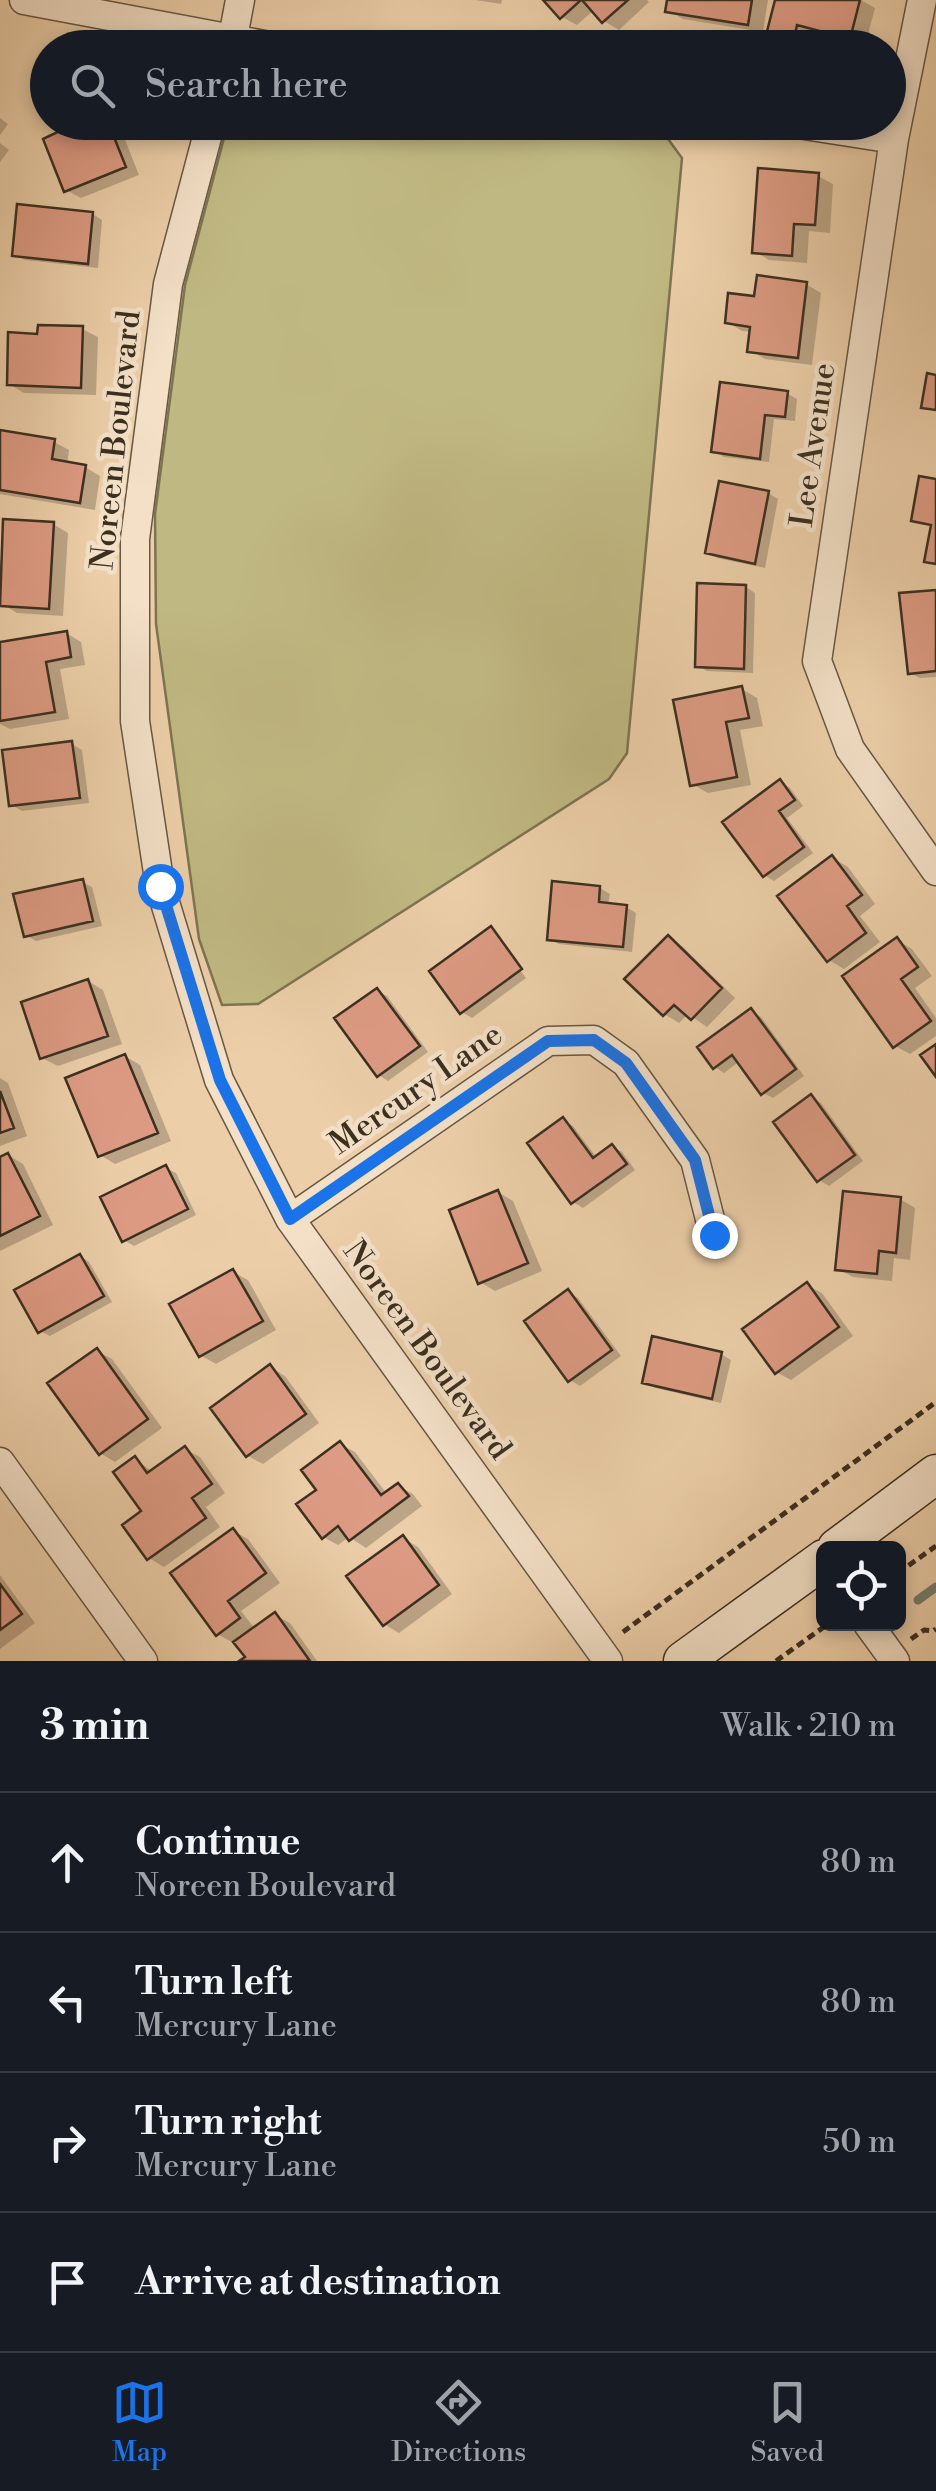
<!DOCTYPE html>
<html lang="en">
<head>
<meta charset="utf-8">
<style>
	body { margin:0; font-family:"Libre Bodoni",serif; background:#20242c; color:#f1f3f6 }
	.controls { position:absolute; right:30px; bottom:30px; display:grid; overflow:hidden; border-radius:15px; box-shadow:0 5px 15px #0003 }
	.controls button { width:90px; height:90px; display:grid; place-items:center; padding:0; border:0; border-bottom:2px solid #363941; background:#171b24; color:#f1f3f6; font:50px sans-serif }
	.stop { position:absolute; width:30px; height:30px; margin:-22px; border:8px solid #1a73e8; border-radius:50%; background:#fff }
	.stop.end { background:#1a73e8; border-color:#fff; box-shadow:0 2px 10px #0008 }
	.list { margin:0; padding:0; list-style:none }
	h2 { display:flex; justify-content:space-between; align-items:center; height:130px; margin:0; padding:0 40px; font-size:42px }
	h2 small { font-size:32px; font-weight:400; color:#9ea1a6 }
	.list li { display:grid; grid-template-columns:65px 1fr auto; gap:30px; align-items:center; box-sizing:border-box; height:140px; padding:0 40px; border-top:2px solid #363941 }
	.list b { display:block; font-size:38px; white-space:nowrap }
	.list p { margin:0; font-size:32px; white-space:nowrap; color:#9ea1a6 }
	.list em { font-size:32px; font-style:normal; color:#9ea1a6 }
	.icon { flex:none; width:55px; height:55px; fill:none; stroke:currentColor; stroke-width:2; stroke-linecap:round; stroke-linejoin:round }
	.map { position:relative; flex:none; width:936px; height:1661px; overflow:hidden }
	.search { position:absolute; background:#171b24; box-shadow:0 5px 15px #0003; left:30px; right:30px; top:30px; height:110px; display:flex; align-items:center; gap:25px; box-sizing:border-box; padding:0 35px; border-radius:55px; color:#9ea1a6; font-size:38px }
	.sheet { height:690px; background:#171b24 }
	nav { display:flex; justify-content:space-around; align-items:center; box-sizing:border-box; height:140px; border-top:2px solid #363941; background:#171b24; font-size:28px; color:#9ea1a6 }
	nav a { display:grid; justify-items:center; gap:5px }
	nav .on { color:#1a73e8 }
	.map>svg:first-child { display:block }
	.green { fill:#c0b882; stroke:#7e7451; stroke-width:2.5 }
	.shadow { fill:#0003 }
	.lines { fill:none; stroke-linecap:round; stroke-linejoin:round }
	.stream { stroke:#738071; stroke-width:9 }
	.building { fill:#dd9b83; stroke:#3b2f20; stroke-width:2.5 }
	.minor-casing { stroke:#675742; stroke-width:31 }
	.secondary-casing { stroke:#3b2f20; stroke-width:41 }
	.path { stroke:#3b2f20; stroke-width:5; stroke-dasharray:8 5; stroke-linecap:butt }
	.minor { stroke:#f3e0c7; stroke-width:28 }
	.secondary { stroke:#f3e0c7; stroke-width:38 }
	.route { stroke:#1a73e8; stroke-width:12 }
	.labels { text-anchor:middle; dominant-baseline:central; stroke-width:9; stroke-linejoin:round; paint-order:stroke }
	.street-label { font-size:32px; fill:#3b2f20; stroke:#f3e0c7 }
</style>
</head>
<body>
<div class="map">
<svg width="936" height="1661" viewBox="0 0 936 1661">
	<rect width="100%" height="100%" fill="#eccfa9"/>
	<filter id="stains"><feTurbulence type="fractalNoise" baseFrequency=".002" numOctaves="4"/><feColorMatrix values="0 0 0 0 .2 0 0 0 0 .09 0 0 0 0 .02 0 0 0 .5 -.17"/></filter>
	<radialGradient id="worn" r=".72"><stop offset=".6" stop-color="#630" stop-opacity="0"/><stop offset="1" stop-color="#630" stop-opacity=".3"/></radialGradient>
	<path class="green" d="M 228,123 L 651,123 L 657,124 L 682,158 L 627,753 L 609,779 L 258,1004 L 222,1005 L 199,939 L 156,624 L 155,514 L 185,285 Z"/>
	<path class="shadow" d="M 476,0 L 502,0 L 501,4 Z
		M 547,0 L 647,0 L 649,2 L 619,30 L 604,21 L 594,10 L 577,25 L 562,17 Z
		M 670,0 L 768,0 L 763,32 L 683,19 L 668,10 Z
		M 778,0 L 861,0 L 875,8 L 865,45 L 812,32 L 808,48 L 778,48 L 767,42 Z
		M 0,118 L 8,124 L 0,135 Z
		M 59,122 L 118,122 L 139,175 L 81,198 L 66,190 L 63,133 Z
		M 0,143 L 9,150 L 0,162 Z
		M 818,176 L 833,184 L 830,233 L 809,231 L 807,263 L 769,260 L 754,251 Z
		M 93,214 L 102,220 L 98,268 L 25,260 L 15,255 Z
		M 806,284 L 821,293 L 812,365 L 765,359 L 750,350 L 752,332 L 742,331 L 727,322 L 756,299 Z
		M 82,329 L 98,337 L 96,395 L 24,393 L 9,384 L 40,336 Z
		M 788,394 L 797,399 L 795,421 L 774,419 L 769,462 L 724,457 L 714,451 Z
		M 0,433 L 54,442 L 69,450 L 67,464 L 85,467 L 100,476 L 95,510 L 0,494 Z
		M 768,493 L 778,499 L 765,568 L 717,558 L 707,552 Z
		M 53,524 L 68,533 L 63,616 L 17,613 L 2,604 L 0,560 L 3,560 Z
		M 746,587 L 755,593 L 753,673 L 707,671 L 697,666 Z
		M 936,592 L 936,677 L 920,678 L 910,673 Z
		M 66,633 L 81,642 L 85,665 L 60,669 L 69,719 L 10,729 L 0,724 L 0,645 Z
		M 742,689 L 757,698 L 763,726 L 740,730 L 751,785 L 708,793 L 692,784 Z
		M 72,744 L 82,750 L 89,803 L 22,811 L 12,805 Z
		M 781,782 L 790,788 L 803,806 L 787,818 L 813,853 L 774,881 L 764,875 Z
		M 833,858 L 848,867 L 875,904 L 860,916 L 880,942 L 844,969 L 829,960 Z
		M 82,882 L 92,887 L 102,926 L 36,941 L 26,935 Z
		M 600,888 L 610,894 L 608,905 L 626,907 L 636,913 L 632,952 L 559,944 L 549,939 Z
		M 491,929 L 499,934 L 493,934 L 526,978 L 472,1018 L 462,1012 Z
		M 668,938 L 683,947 L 735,998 L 707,1027 L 688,1014 L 679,1023 L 664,1014 Z
		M 897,940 L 912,949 L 932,976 L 915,988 L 936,1018 L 936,1036 L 910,1054 L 895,1046 Z
		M 88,981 L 103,990 L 122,1044 L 58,1066 L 42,1058 Z
		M 377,991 L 387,996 L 428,1052 L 388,1081 L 379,1075 Z
		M 752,1011 L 761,1017 L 804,1076 L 773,1098 L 763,1093 L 740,1061 L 724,1073 L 715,1067 Z
		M 125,1056 L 140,1065 L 171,1141 L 115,1164 L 100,1155 Z
		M 0,1078 L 8,1083 L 27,1136 L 0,1146 Z
		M 811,1097 L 821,1103 L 863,1161 L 829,1186 L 819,1180 Z
		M 563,1120 L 573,1126 L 597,1158 L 612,1147 L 622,1152 L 635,1170 L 583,1208 L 573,1202 Z
		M 8,1155 L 23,1164 L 53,1225 L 0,1251 L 0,1159 Z
		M 166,1168 L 176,1173 L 196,1215 L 134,1246 L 124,1240 Z
		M 498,1192 L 513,1201 L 542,1271 L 495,1291 L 480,1282 Z
		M 900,1199 L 915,1208 L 910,1260 L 894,1258 L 892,1281 L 853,1277 L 838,1269 Z
		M 80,1256 L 89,1262 L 112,1302 L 50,1336 L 40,1331 Z
		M 233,1272 L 248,1280 L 276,1330 L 216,1364 L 200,1355 Z
		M 807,1285 L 822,1293 L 853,1336 L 791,1380 L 776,1372 Z
		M 568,1292 L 578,1298 L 621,1356 L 580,1386 L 570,1380 Z
		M 97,1351 L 112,1359 L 162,1428 L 115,1462 L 100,1453 Z
		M 721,1354 L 731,1360 L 721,1403 L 655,1388 L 645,1382 Z
		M 270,1367 L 285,1376 L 319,1423 L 263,1464 L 248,1456 Z
		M 340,1444 L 355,1452 L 387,1494 L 398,1486 L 413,1494 L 422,1506 L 366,1548 L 349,1537 L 338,1545 L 323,1537 L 320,1490 Z
		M 185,1449 L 200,1457 L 225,1493 L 206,1507 L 220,1527 L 164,1567 L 149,1558 L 145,1511 L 135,1459 L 153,1472 Z
		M 233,1531 L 248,1539 L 280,1583 L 241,1611 L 255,1629 L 275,1615 L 290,1623 L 317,1661 L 244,1661 L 248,1658 L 235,1640 L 232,1642 L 217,1634 Z
		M 403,1538 L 418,1547 L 452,1594 L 399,1633 L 384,1624 Z
		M 0,1575 L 35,1623 L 0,1649 Z"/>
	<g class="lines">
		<path class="stream" d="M 918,1600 L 936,1587"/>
	</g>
	<path class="building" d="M 543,0 L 581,0 L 560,19 Z
		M 582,0 L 628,0 L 602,23 Z
		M 667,0 L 752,0 L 748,25 L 665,12 Z
		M 775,0 L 860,0 L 850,39 L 797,25 L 792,48 L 764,43 Z
		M 56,122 L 108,122 L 126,167 L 64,192 L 43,139 L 60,131 Z
		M 758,168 L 819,173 L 815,225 L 794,224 L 792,256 L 752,253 Z
		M 17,204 L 93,212 L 88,264 L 12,256 Z
		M 757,275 L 807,282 L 798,358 L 747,352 L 750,327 L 725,323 L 728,293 L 754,296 Z
		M 38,325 L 83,326 L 81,388 L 7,385 L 8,332 L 37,334 Z
		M 927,373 L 936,375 L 936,410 L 921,408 Z
		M 720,382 L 788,391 L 785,417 L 765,415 L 760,459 L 711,452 Z
		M 0,430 L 55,439 L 52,459 L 86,465 L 80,503 L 0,490 Z
		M 919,476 L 936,479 L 936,564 L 924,562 L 931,525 L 911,521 Z
		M 719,481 L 769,491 L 755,564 L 705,553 Z
		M 3,519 L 54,522 L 49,609 L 0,606 Z
		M 697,583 L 746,585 L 744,669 L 695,667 Z
		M 936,590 L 936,671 L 908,674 L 899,593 Z
		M 67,631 L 71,657 L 46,662 L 55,712 L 0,721 L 0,642 Z
		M 742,686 L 749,718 L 726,722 L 737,777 L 690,786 L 673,700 Z
		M 72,741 L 80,798 L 9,806 L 2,750 Z
		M 780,779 L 795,800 L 779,811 L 804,847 L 763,877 L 722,822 Z
		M 832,855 L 862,895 L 847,906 L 866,933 L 827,962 L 777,896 Z
		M 83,879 L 93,921 L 24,937 L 13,894 Z
		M 552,881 L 600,886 L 599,902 L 627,905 L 623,947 L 547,940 Z
		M 491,926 L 522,969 L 460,1014 L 429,971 Z
		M 668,935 L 722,988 L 691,1020 L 674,1005 L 663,1016 L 624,979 Z
		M 897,937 L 918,967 L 901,979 L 931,1021 L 893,1048 L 842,976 Z
		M 88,979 L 108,1036 L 40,1059 L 21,1002 Z
		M 377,988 L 420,1046 L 377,1077 L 334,1018 Z
		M 751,1008 L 796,1069 L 761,1095 L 732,1055 L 713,1069 L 697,1047 Z
		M 936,1044 L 936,1077 L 920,1055 Z
		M 125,1054 L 158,1133 L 98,1157 L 65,1078 Z
		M 0,1091 L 14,1128 L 0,1133 Z
		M 811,1094 L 855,1155 L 817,1182 L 773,1122 Z
		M 563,1117 L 593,1158 L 612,1144 L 627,1164 L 571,1204 L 527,1143 Z
		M 8,1153 L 40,1216 L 0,1236 L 0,1157 Z
		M 166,1165 L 188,1209 L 122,1242 L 100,1197 Z
		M 498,1190 L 528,1263 L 478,1284 L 449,1210 Z
		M 843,1191 L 901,1197 L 896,1253 L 879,1251 L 877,1274 L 835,1270 Z
		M 80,1254 L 104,1296 L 38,1333 L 14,1290 Z
		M 233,1269 L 263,1321 L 199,1357 L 169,1304 Z
		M 807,1282 L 839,1327 L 775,1374 L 742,1329 Z
		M 568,1289 L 612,1350 L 568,1382 L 524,1321 Z
		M 652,1336 L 722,1352 L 712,1399 L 642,1383 Z
		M 97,1348 L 148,1419 L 99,1455 L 47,1383 Z
		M 270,1364 L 306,1414 L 246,1457 L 210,1408 Z
		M 340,1441 L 381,1495 L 398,1483 L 409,1496 L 349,1541 L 338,1526 L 322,1539 L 296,1504 L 316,1490 L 301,1470 Z
		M 185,1446 L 212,1484 L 192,1498 L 206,1518 L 147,1560 L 122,1525 L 141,1511 L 113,1472 L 135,1456 L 147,1473 Z
		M 233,1528 L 266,1573 L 228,1601 L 240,1618 L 216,1636 L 170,1573 Z
		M 403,1535 L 439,1585 L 383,1626 L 346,1576 Z
		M 0,1584 L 22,1614 L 0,1630 Z
		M 275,1612 L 310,1661 L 239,1661 L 245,1657 L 233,1642 Z"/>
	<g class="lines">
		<g class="minor-casing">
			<path id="minor" d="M 24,0 L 280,48
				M 922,0 L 894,139 L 817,661 L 850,749 L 936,871
				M 231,48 L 240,0
				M 211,122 L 168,284 L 135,539 L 135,721 L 160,886 L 219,1080 L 290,1219 L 608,1661
				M 785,122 L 894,139
				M 290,1219 L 548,1041 L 594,1040 L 626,1063 L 695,1160 L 714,1235
				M 0,1462 L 143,1661
				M 868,1624 L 895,1661"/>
		</g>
		<g class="secondary-casing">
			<path id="secondary" d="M 837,1548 L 936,1474
				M 683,1661 L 824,1559"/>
		</g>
		<path class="path" d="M 898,1573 L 936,1546
			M 623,1632 L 936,1402
			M 911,1639 L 924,1630 L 933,1631 L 936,1629
			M 776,1661 L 828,1624"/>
		<use href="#minor" class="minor"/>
		<use href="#secondary" class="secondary"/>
	</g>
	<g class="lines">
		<path class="route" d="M 160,886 L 220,1080 L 290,1219 L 548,1041 L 594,1040 L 626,1063 L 695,1160 L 714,1235"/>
	</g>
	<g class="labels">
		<g class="street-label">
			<text transform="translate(116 440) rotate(-84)">Noreen Boulevard</text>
			<text transform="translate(813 445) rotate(-82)">Lee Avenue</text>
			<text transform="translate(416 1089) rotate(-35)">Mercury Lane</text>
			<text transform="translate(427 1350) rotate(54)">Noreen Boulevard</text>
		</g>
	</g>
	<rect width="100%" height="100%" filter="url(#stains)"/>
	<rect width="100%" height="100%" fill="url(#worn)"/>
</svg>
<div class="controls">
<button><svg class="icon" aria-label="locate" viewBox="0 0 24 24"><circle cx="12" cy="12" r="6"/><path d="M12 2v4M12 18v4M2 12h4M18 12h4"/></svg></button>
</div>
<div class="stop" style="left:160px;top:886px"></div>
<div class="stop end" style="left:714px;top:1235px"></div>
<div class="search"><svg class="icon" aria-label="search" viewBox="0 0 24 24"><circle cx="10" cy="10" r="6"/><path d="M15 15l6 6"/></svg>Search here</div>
</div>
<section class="sheet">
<h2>3 min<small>Walk · 210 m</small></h2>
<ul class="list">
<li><svg class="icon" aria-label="ahead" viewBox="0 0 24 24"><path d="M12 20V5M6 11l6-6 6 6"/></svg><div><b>Continue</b><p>Noreen Boulevard</p></div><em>80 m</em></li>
<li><svg class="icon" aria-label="left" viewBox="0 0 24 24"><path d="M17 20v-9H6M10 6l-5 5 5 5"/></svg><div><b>Turn left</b><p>Mercury Lane</p></div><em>80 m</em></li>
<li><svg class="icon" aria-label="right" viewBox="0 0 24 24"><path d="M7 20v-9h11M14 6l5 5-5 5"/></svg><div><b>Turn right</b><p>Mercury Lane</p></div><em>50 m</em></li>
<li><svg class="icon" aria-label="arrive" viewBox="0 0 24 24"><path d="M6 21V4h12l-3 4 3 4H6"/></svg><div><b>Arrive at destination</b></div></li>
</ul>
</section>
<nav>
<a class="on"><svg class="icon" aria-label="map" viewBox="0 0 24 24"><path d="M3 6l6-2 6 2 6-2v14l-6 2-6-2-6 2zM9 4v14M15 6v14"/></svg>Map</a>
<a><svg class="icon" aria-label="directions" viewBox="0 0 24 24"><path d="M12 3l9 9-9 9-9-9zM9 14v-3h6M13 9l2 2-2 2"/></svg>Directions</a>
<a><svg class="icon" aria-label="saved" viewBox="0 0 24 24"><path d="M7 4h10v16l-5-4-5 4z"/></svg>Saved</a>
</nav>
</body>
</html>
